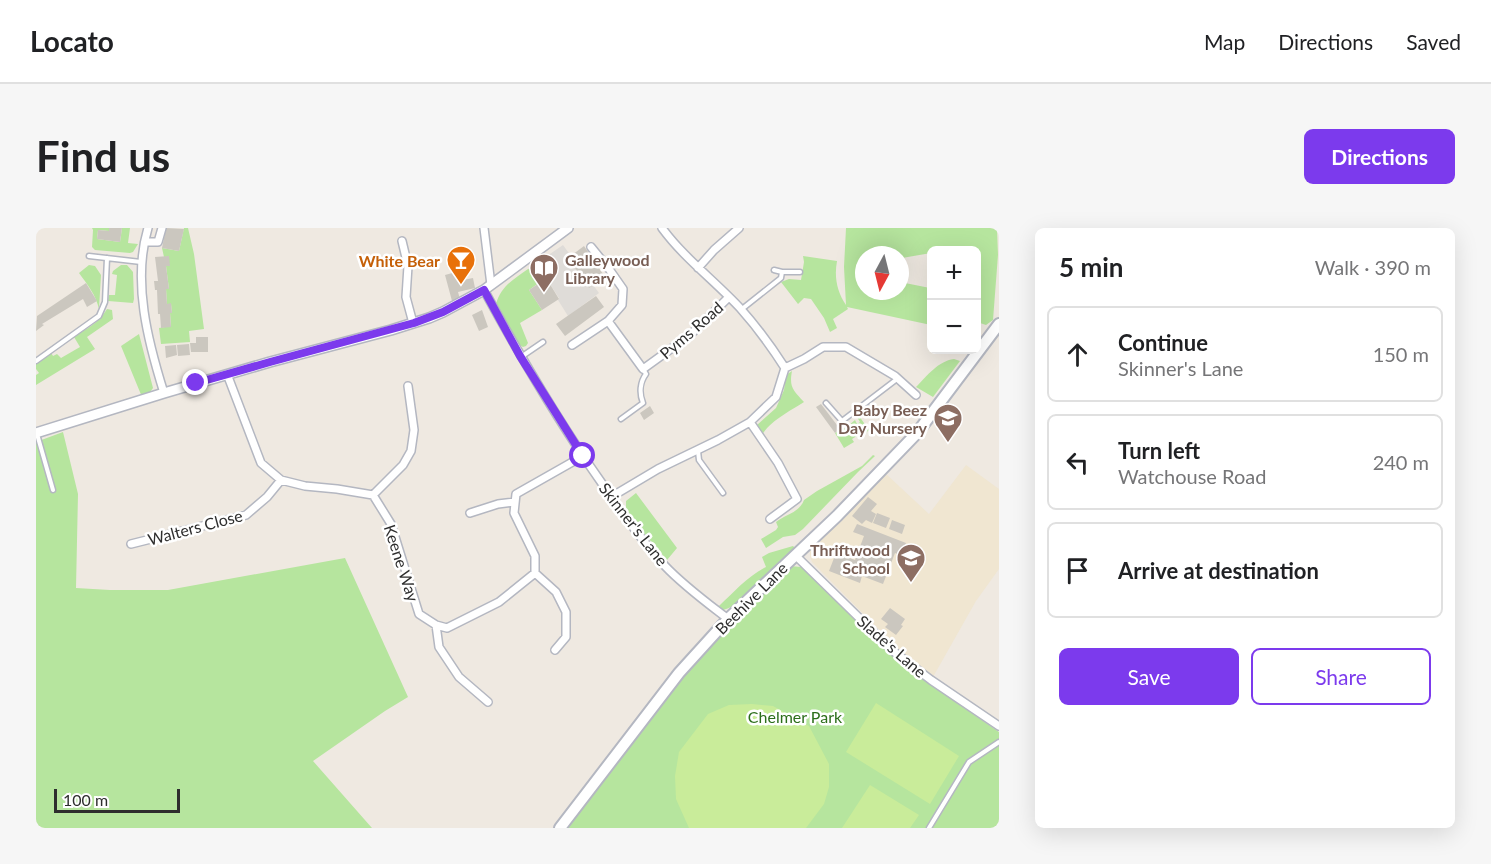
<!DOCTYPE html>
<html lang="en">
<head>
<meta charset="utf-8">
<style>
	body { margin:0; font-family:Lato,sans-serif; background:#f6f6f6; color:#202124 }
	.controls { position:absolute; right:18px; top:18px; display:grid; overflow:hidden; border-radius:9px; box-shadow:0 6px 24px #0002 }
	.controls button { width:54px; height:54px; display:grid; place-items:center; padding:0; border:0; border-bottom:2px solid #e0e0e0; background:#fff; color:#202124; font:30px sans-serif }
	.compass { position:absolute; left:819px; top:18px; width:54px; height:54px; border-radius:50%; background:#fff; box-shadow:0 6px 24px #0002; rotate:187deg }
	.scale { position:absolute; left:18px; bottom:15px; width:126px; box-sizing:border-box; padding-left:6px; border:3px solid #2e2e2e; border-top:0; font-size:16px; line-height:21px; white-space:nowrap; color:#2e2e2e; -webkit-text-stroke:4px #fff; paint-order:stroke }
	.stop { position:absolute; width:18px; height:18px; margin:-14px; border:4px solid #7c3aed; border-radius:50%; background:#fff }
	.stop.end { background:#7c3aed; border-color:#fff; box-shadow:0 2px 6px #0008 }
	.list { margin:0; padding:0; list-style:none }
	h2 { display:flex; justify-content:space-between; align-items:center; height:78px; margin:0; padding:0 24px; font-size:26px }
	h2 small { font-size:20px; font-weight:400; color:#757577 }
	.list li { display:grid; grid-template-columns:39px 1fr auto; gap:18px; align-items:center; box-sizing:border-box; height:96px; margin:0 12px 12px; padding:0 12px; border:2px solid #e0e0e0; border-radius:9px }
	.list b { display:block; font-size:22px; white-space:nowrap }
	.list p { margin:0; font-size:20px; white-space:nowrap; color:#757577 }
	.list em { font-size:20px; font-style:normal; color:#757577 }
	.actions { display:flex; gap:12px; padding:18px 24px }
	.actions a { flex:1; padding:14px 0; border:2px solid #7c3aed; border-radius:9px; text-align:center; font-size:21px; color:#7c3aed }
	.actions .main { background:#7c3aed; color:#fff }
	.icon { flex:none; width:33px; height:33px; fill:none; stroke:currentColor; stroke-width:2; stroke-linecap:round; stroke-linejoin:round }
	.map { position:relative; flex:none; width:963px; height:600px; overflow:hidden; border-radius:9px }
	header { display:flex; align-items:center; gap:36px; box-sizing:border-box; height:84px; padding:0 30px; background:#fff; border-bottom:2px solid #e0e0e0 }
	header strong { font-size:28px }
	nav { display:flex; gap:33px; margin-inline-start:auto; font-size:21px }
	.intro { display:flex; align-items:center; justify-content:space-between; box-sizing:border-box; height:144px; padding:0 36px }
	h1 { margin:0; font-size:42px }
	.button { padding:15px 27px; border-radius:9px; background:#7c3aed; color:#fff; font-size:21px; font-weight:700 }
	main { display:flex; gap:36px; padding:0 36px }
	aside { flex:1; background:#fff; border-radius:9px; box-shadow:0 6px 24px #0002 }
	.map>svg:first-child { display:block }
	.education { fill:#f0e6d1 }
	.green { fill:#b6e59e; fill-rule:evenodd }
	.pitch { fill:#c9ec9a }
	.plaza { fill:#dfdcd8 }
	.building { fill:#cbc7bf }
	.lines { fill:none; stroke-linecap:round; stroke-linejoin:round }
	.service-casing { stroke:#b4b7c1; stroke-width:7 }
	.minor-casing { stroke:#b4b7c1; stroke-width:10 }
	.tertiary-casing { stroke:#b4b7c1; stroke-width:12 }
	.secondary-casing { stroke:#b4b7c1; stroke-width:14 }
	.service { stroke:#fff; stroke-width:4 }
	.minor { stroke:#fff; stroke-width:7 }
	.tertiary { stroke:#fff; stroke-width:9 }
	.secondary { stroke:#fff; stroke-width:10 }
	.route { stroke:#7c3aed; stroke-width:8 }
	.labels { text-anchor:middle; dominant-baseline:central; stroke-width:5; stroke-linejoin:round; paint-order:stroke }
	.education-label { font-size:16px; font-weight:bold; fill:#785e54; stroke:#fff; text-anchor:end }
	.food-label { font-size:16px; font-weight:bold; fill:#c56008; stroke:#fff; text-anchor:end }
	.street-label { font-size:16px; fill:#2e2e2e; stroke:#fff }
	.park-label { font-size:16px; fill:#2c6e1b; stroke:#fff }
</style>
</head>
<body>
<header>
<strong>Locato</strong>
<nav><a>Map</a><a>Directions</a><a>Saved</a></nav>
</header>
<div class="intro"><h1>Find us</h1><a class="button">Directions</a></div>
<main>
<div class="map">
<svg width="963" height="600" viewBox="0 0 963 600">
	<rect width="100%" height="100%" fill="#efe9e1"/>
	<path class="education" d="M 930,237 L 963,261 L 963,341 L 940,373 L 897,449 L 863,422 L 776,334 L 774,329 L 774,323 L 777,318 L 809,289 L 849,245 L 893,286 Z"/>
	<path class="green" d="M 56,0 L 73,0 L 73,3 L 62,2 L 61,11 L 84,14 L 86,0 L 94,0 L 92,15 L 102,16 L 97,24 L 94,25 L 59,22 L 56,19 L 57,2 Z
		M 148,0 L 152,0 L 158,26 L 168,101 L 153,103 L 154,114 L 125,116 L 123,100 L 135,98 L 134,85 L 136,85 L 135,76 L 131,76 L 130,61 L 133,61 L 130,38 L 126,20 L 143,23 Z
		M 810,0 L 961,0 L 962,27 L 957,92 L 950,97 L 941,94 L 940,22 L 928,22 L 927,20 L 912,22 L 896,22 L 895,25 L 866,30 L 869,55 L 894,60 L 895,97 L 811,79 L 812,81 L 797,91 L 801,100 L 794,104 L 788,90 L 775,71 L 768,70 L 762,76 L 745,54 L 753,51 L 765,52 L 768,34 L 767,28 L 801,33 C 798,49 801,64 810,77 L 808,39 ZM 828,27 L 864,27 L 864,63 L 828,63 Z
		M 53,37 L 59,38 L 65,47 L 63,81 C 60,67 51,56 43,45 Z
		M 85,37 L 91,37 L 97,44 L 98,71 L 97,75 L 72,73 L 73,67 L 79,67 L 81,47 L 76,46 L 77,43 Z
		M 492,41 L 500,42 L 507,52 L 493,62 L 506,82 L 484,95 L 492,115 L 490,118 L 487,119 L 482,116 L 460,76 C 465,58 478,51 492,41 Z
		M 71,81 L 76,82 L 77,91 L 51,109 L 59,121 L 0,157 L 0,147 L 3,145 L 0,141 L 0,133 L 14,123 L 17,128 L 21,126 L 25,130 L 44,119 L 38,109 C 51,100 63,95 71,81 Z
		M 103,106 L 117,160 L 112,167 L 106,169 L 85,118 Z
		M 918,131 L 924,133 L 897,169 L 880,159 C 891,148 902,133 918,131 Z
		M 756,143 C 753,159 757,162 768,174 C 754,183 734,193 726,207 L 720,203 L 721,197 L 740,180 L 748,162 L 750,147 Z
		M 823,188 L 833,202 L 826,208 L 824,206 L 816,211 L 818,214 L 808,220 L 799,205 L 808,200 L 813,206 L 816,205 L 812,198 L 819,192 L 821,196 L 824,194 L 821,189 Z
		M 27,204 L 42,266 L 40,360 L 74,362 L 132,362 L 309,330 L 372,469 L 349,483 L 277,533 L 336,600 L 0,600 L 0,214 Z
		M 837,227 L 839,228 L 822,244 L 767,301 L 759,307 L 747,309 L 730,320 L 725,311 L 740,302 L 742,299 L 740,294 C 750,286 763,285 768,272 L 781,263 L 826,238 Z
		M 600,265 L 641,320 L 631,332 L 594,289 L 590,282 L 590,273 Z
		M 757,318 L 760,321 C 743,338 710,377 687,382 L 683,378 C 698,364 712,348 730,339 L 726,329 L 733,325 Z
		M 754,338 L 765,339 L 769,342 L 855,426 L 891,454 L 963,504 L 963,600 L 531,600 L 648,448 C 681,409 717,373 754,338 Z"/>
	<path class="pitch" d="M 840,475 L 923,528 L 894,576 L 810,524 Z
		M 716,476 L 737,478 L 773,498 L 793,536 L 793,559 L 788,576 L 770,600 L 653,600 L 640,571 L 639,548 L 643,524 L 672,486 L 693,477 Z
		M 834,557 L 883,587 L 874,600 L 806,600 Z"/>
	<path class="plaza" d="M 527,17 L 535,28 L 532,30 L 553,60 L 557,57 L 563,65 L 532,88 L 522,72 L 523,70 L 512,53 L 507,52 L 500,42 L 492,41 Z"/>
	<path class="building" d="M 73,0 L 86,0 L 84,14 L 61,11 L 62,2 L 73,3 Z
		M 130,0 L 148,1 L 143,23 L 126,20 Z
		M 548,18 L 569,49 L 553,60 L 532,30 Z
		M 133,28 L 134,38 L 130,38 L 133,61 L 130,61 L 131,76 L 135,75 L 136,85 L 134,85 L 135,99 L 125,100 L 124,86 L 122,86 L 121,62 L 119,62 L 118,53 L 122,53 L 119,29 Z
		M 420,44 L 422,53 L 437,50 L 439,60 L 422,64 L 424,71 L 416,73 L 409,47 Z
		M 509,51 L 511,54 L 512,53 L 523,71 L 506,82 L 493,62 Z
		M 50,55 L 61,73 L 51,79 L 47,71 L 6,96 L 8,97 L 0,103 L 1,88 Z
		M 560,68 L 568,79 L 529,108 L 520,96 Z
		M 446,82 L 452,99 L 443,103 L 436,87 Z
		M 160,109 L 172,109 L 172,124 L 155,124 L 154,115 L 160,115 Z
		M 153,116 L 154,127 L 142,128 L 141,117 Z
		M 140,117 L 141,127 L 130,130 L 129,118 Z
		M 785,176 L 804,201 L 799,205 L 780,179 Z
		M 614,178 L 618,185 L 608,192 L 604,185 Z
		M 832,269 L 841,276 L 835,283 L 840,286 L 836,295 L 830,292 L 826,296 L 816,288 Z
		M 841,285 L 854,290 L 850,300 L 837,295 Z
		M 856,292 L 869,297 L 866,306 L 853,301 Z
		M 821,296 L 870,315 L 865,328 L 859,325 L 847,356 L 826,348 L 824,355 L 793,343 L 800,325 L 819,332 L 828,308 L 817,304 Z
		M 854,380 L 869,391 L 865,397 L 867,398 L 860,407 L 849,399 L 852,396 L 845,391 Z"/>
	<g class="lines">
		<g class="service-casing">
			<path id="service" d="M 53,28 L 105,34
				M 738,42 L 746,44
				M 706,81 L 745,50 L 746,44 L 764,44
				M 485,129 L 507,114
				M 0,133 L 63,88 L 69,74 L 71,30
				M 790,175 L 806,193 L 861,151
				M 585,191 L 607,175 C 603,165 604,154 610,146 L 607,141
				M 1,206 L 17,262
				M 662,223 L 663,232 L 687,265
				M 893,600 L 933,534 L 963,514"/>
		</g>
		<g class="minor-casing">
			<path id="minor" d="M 112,0 C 96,53 112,114 128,165
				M 448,0 L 455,57
				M 366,13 L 372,38 L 370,69 L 377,95
				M 109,14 L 122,14 L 126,0
				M 662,40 L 678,22 L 703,0
				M 448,62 C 484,128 522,193 565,254 C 585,283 605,312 629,338 C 648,358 670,374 692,391
				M 572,93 L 607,141 L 654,107 L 693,69
				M 536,117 L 572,93 L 586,77 L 587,61 L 573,41 L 555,19
				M 749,140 L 768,131 L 787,119 L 810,119 L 859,148 L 880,167
				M 191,146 L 225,235 L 245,252 L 269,258 L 301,261 L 337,267 L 355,296 L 383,386 L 400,397 L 403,419 L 423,449 L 452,474
				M 714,194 L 742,235 L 761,271 L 734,291
				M 337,267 L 367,237 L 375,223 L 378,202 L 372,158
				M 575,269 L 622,241 L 682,212 L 714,194 L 740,169 L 749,140 C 735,118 721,99 704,80 C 679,53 648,30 626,0
				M 434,285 L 462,276 L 479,274
				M 95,316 L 210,287 L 231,269 L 245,252
				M 759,327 L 857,423 L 895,452 L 963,498
				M 400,397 L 411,400 L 463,374 L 499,345
				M 519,422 L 530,409 L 530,384 L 520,364 L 499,345 L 499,328 L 478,285 L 480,266 L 547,228"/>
		</g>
		<g class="tertiary-casing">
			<path id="tertiary" d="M 0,205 L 128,165 L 234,134 L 355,102 L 393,90 L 407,84 L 448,62 L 532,0"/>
		</g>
		<g class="secondary-casing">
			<path id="secondary" d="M 524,600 L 643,445 L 692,391 L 801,288 L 881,205 L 963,96"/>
		</g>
		<use href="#service" class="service"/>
		<use href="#minor" class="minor"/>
		<use href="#tertiary" class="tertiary"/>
		<use href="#secondary" class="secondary"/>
	</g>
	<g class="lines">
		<path class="route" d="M 160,155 L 234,134 L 378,95 L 407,84 L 448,62 L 484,128 L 547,228"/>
	</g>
	<defs>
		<g id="bar-pin" transform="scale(1.5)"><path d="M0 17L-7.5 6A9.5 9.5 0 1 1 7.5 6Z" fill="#e8710a" stroke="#fff"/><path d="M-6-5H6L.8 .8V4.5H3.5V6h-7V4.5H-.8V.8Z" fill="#fff"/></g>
		<g id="library-pin" transform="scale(1.5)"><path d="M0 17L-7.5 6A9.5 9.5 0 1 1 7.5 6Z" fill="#8d6e63" stroke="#fff"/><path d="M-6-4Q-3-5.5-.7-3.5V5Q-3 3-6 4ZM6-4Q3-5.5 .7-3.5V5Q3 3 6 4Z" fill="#fff"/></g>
		<g id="school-pin" transform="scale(1.5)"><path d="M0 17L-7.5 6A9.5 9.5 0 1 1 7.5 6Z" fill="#8d6e63" stroke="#fff"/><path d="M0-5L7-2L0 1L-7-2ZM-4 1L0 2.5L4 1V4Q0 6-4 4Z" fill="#fff"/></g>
	</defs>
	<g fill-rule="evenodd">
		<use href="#bar-pin" x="425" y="32"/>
		<use href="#library-pin" x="508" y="40"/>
		<use href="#school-pin" x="912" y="190"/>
		<use href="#school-pin" x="875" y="330"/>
	</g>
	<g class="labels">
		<g class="education-label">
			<text x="529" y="31" text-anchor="start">Galleywood<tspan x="529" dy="18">Library</tspan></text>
			<text x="891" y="181">Baby Beez<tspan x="891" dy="18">Day Nursery</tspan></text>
			<text x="854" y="321">Thriftwood<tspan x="854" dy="18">School</tspan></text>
		</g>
		<g class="food-label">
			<text x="404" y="32">White Bear</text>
		</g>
		<g class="street-label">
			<text transform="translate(655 102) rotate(-41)">Pyms Road</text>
			<text transform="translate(598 296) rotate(52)">Skinner's Lane</text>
			<text transform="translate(159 299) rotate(-15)">Walters Close</text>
			<text transform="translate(366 335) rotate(72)">Keene Way</text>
			<text transform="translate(715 370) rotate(-45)">Beehive Lane</text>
			<text transform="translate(856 418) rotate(41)">Slade's Lane</text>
		</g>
		<g class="park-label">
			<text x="759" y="488">Chelmer Park</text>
		</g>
	</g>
</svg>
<div class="controls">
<button>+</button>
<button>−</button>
</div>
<svg class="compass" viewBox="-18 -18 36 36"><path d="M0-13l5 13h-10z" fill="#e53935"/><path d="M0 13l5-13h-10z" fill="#757577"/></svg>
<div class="scale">100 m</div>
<div class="stop" style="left:547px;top:228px"></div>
<div class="stop end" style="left:160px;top:155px"></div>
</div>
<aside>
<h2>5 min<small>Walk · 390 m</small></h2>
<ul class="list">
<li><svg class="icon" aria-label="ahead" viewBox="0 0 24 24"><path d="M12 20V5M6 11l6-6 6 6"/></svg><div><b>Continue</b><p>Skinner's Lane</p></div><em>150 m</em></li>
<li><svg class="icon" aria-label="left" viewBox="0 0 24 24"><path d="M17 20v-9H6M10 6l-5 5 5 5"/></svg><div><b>Turn left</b><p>Watchouse Road</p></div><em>240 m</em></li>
<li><svg class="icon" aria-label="arrive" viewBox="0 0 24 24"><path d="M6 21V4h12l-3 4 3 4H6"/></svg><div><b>Arrive at destination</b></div></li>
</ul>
<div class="actions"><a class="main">Save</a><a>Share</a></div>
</aside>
</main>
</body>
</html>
